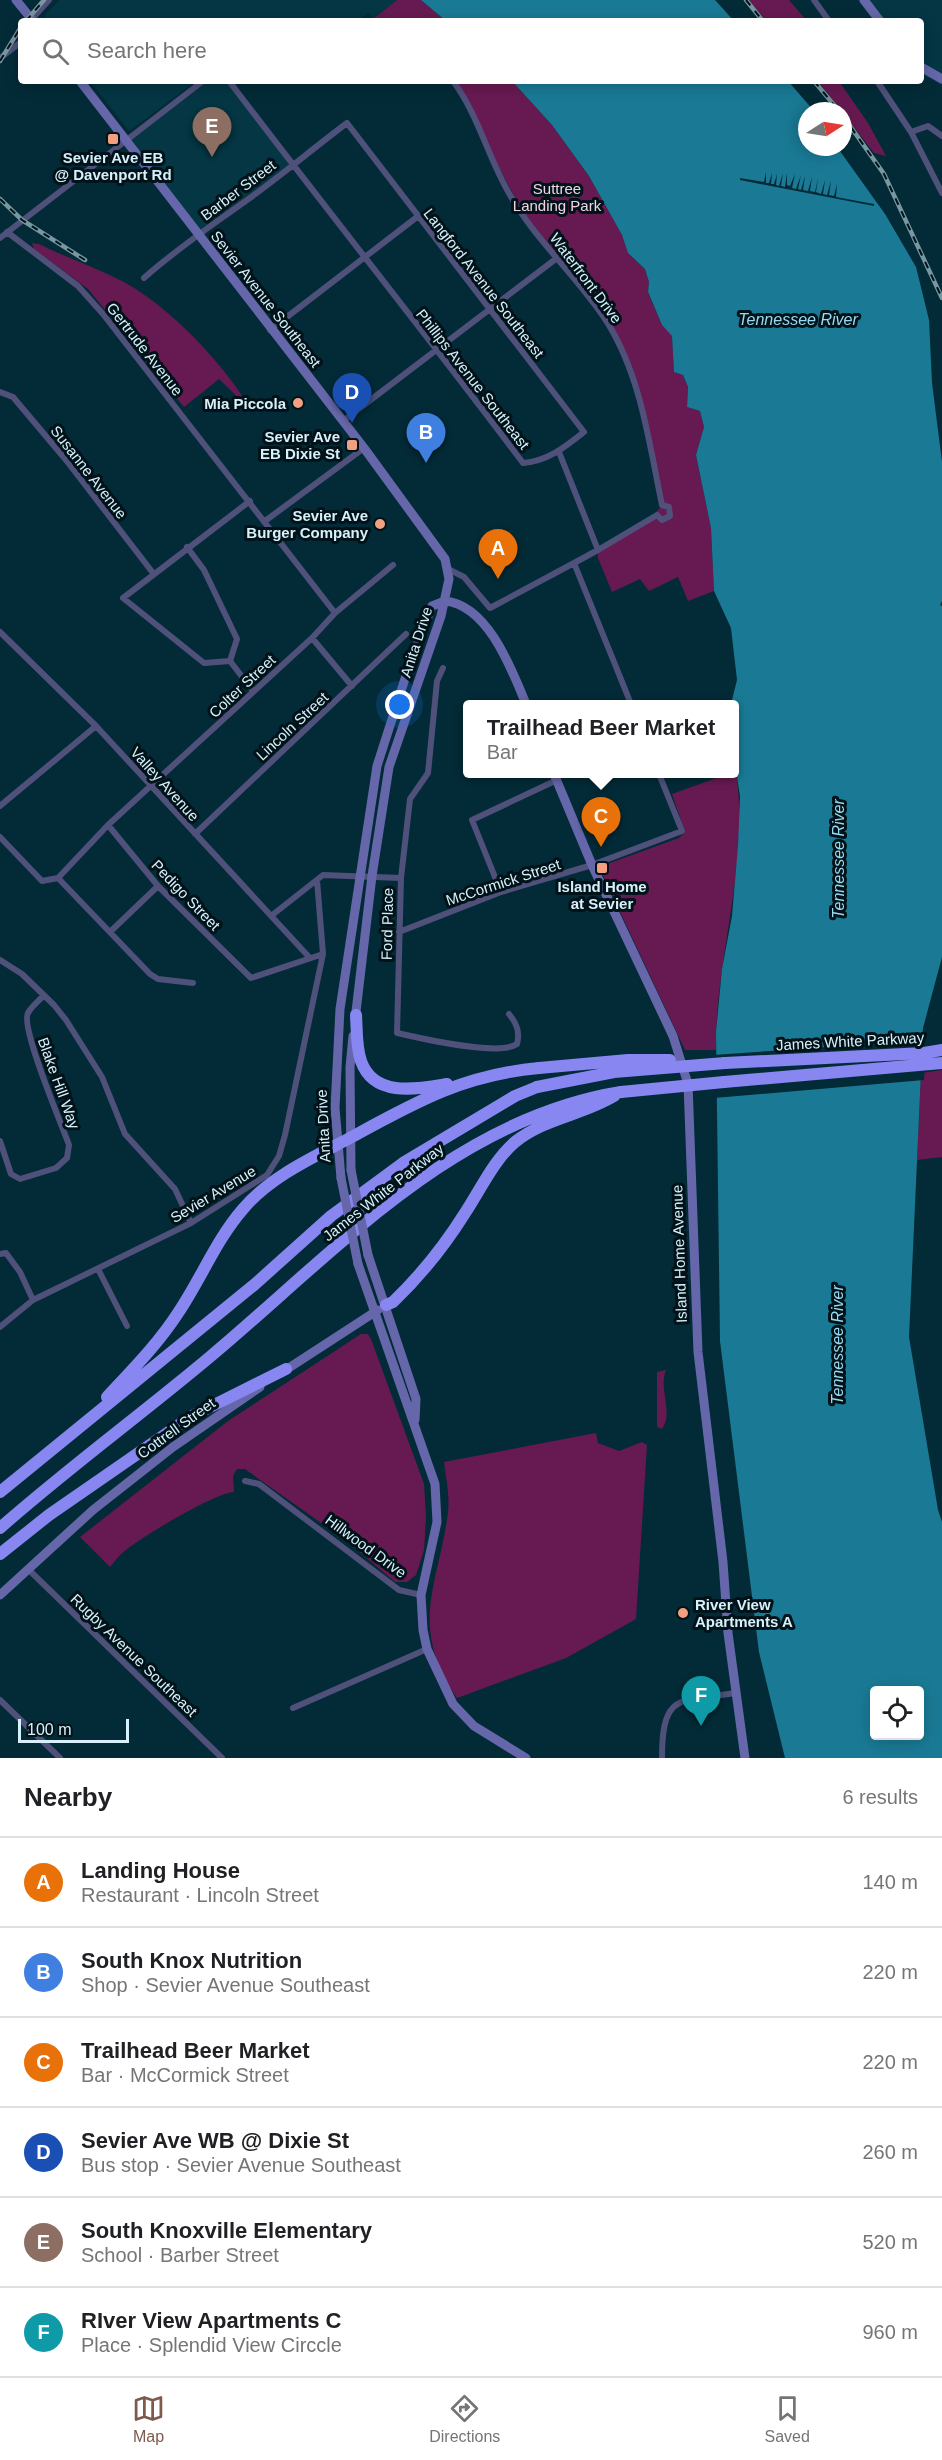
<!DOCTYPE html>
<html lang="en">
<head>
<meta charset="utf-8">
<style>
	body { margin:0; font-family:Helvetica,sans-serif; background:#f2f2f2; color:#202124 }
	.controls { position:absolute; right:18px; bottom:18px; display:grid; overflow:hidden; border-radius:6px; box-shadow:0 3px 15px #0003 }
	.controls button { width:54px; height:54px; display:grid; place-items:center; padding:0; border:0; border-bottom:2px solid #e0e0e0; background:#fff; color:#202124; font:30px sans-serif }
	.compass { position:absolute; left:798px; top:102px; width:54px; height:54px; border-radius:50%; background:#fff; box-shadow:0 3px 15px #0003; rotate:78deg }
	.scale { position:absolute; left:18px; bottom:15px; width:111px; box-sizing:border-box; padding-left:6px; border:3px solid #d7f0fa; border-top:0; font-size:16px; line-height:21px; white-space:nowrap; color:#d7f0fa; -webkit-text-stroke:4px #011219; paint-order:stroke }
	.you { position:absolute; left:400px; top:705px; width:21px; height:21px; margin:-15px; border:4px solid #fff; border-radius:50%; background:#1a73e8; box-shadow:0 0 0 9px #1a73e833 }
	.badge { display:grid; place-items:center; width:39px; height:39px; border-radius:50%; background:#7e5a4d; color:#fff; font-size:20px; font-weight:700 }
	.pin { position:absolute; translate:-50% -50px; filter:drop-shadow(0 2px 3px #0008) }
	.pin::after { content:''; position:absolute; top:32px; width:21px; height:18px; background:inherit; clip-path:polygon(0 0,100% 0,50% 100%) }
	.popup { position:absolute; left:463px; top:700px; width:276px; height:78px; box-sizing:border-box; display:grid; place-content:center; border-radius:6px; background:#fff; filter:drop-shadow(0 2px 4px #0005); font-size:20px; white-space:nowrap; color:#757577 }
	.popup b { font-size:22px; color:#202124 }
	.popup::after { content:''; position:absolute; left:50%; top:100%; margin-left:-12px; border:12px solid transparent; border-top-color:#fff }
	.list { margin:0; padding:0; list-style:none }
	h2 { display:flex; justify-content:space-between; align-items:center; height:78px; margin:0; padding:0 24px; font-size:26px }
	h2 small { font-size:20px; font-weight:400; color:#757577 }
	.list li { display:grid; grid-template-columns:39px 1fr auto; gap:18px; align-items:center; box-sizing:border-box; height:90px; padding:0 24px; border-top:2px solid #e0e0e0 }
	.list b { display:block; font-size:22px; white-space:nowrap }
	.list p { margin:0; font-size:20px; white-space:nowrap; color:#757577 }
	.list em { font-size:20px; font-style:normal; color:#757577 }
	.icon { flex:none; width:33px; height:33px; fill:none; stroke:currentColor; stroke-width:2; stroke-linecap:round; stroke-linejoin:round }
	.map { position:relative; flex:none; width:942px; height:1758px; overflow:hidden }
	.search { position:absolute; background:#fff; box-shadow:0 3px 15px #0003; left:18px; right:18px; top:18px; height:66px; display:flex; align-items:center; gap:15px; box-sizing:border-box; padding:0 21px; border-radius:6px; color:#757577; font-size:22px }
	.sheet { height:618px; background:#fff }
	nav { display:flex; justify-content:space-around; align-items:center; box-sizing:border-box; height:84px; border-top:2px solid #e0e0e0; background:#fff; font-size:16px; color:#757577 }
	nav a { display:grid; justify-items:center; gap:3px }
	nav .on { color:#7e5a4d }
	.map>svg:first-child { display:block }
	.built { fill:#043644 }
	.green { fill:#671a51 }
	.water { fill:#1a7a95; fill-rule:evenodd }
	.pier { fill:#032b37 }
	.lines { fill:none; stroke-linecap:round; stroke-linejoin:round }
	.street { stroke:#4f517b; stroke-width:6 }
	.secondary { stroke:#6667ab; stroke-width:9 }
	.highway { stroke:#8887f1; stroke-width:12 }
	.rail-casing { stroke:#7797a1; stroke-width:4.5 }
	.rail { stroke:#011219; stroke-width:2; stroke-dasharray:7; stroke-linecap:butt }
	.secondary-bridge { stroke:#6667ab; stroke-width:9 }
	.highway-bridge { stroke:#8887f1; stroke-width:12 }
	.poi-dot { fill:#f2a080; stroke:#011219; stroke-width:2 }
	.labels { text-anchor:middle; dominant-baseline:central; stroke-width:6; stroke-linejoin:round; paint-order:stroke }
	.poi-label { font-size:15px; font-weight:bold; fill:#d7f0fa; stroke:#011219; text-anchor:end }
	.park-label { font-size:15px; fill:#f0d5e5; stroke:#011219 }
	.street-label { font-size:15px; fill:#d7f0fa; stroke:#011219 }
	.water-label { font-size:16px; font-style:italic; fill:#98daf1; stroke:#011219 }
</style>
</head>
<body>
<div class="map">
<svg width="942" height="1758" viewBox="0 0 942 1758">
	<rect width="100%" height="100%" fill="#032b37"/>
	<path class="built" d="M 60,0 L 397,0 L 373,19 L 368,13 L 357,21 L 44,21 L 46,13 Z
		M 857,0 L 942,0 L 942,85 L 921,74 L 921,21 L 874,21 Z
		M 90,81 L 196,81 L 129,131 Z
		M 203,81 L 229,81 L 292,165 L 198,235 L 126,140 Z"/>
	<path class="green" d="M 397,0 L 421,0 L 446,21 L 373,19 Z
		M 748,0 L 789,0 L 807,21 L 767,21 Z
		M 453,81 L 512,81 L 552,125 L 589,176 L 622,235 L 628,253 L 645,269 L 649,282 L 648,293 L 662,325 L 672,335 L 674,372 L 683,375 L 688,387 L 687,407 L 700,411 L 704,427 L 696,455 L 711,528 L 714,591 L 688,601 L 678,577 L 649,591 L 640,579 L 612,592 L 598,558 L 598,550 L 656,513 L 662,504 L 634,383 L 608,323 L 527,220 Z
		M 818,81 L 839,81 L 868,123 L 886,156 L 874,153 Z
		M 32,243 L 39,244 C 67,258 97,268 124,282 C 171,308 224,364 251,410 L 219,379 L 184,407 L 88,289 L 34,249 Z
		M 736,771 C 750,865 715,957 716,1050 L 685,1050 L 599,867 L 679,838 L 685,832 L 672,794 Z
		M 942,1070 L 942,1157 L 917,1160 L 921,1073 Z
		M 361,1334 L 368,1334 L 371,1339 L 424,1484 L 426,1518 L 424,1550 L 416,1575 L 407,1582 L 395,1582 L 348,1542 L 245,1469 L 237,1469 L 233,1476 L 234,1492 C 217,1492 141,1537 126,1550 C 120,1554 115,1561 110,1567 L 80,1537 L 228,1421 Z
		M 666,1370 C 658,1389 674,1412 662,1429 L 657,1427 L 657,1372 Z
		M 596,1433 L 598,1443 L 619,1451 L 642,1442 L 647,1445 L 636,1619 L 566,1658 L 457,1698 C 408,1626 438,1587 448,1513 C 450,1497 446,1478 444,1462 Z"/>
	<path class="water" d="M 421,0 L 715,0 L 734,21 L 446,21 Z
		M 512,81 L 788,81 L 814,111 L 807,111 L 807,147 L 837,147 L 885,214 L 916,267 L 929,320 L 932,383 L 942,462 L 942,601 L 940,605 L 942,606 L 942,957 L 923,1028 L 909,1337 L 938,1510 L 942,1522 L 942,1758 L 785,1758 L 759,1652 L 720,1341 L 716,1032 L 722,969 L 732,916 L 738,846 L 740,796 L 734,757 L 734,704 L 731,704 L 737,680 L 731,628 L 714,591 L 711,528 L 696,455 L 704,427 L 700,411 L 687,407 L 688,387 L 683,375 L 674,372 L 672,336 L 662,325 L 648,292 L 649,282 L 645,269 L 628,253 L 622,235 L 589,176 L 552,125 ZM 874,1690 L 920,1690 L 920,1736 L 874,1736 Z"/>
	<path class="pier" d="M 766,172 L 766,183 L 769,183 L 772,173 L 771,184 L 774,184 L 777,174 L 776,185 L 779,186 L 783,173 L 781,186 L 785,187 L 787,173 L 787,185 L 790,186 L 795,174 L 792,188 L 796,189 L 801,175 L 798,189 L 801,190 L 805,176 L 803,190 L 808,191 L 812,177 L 810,191 L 815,192 L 818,178 L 816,192 L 821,194 L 825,180 L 823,194 L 827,195 L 831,181 L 829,195 L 834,196 L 837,184 L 836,197 L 874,204 L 874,206 L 740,180 L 740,178 L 764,182 Z
		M 926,1040 L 924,1080 L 714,1098 L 713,1055 Z"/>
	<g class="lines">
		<path class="street" d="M 814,0 L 829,21
			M 32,19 L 49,0
			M 0,58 L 21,42
			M 453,81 C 479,116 488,158 510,195 C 536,241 578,277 607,322 C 641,376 649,443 662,505
			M 877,81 L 911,132
			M 942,136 L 928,126 L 911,132 L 942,193
			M 7,232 L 78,286 L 103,314 L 335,613
			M 0,238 L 203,81
			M 144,278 C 174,251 208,228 240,205 C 277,179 311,150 347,123 L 584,432 C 565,447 548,461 523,463 C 426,334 326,209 229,81
			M 270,330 L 417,217
			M 0,392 L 13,397 L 66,460 L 153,573
			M 343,421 L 557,258
			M 559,452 L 598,550 L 574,563 L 631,704
			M 657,515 L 662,520 L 670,516 L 669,507 L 662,505
			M 265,521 L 364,448
			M 187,547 L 204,570 L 237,639 L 230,661
			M 598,550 L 657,515
			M 448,569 L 464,577 L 490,608 L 574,563
			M 0,632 L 96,726 L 309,957
			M 312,638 L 352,686
			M 230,661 L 204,663 L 123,598 L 250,501
			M 230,661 L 253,691
			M 443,668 L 437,681 L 428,773 L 410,799 L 401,878 L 397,1033 C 420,1038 498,1057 517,1044 C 520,1032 517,1024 509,1014
			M 0,806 L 96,726
			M 108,825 L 158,886 L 251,978 L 323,954
			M 195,834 L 406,634
			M 0,837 L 42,881 L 58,878 L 150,974 L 158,979 L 193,983
			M 58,878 L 108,825 L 312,638 L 335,613 L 393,565
			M 501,892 L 472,820 L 557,780
			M 271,916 L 323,875 L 401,878
			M 110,932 L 158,886
			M 399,932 L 501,892 L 592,865 L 682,831 L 659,774
			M 0,960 L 22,974 L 54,1005 L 66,1020 L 102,1077 L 125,1134 L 175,1189 L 191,1223
			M 0,1141 L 11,1174 L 20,1179 L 56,1168 L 67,1158 L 69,1145 C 62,1125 20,1027 28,1013 C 32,1006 39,1001 44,995
			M 0,1254 L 6,1253 L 20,1272 L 33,1300
			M 98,1269 L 127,1326
			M 0,1327 L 33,1300 L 191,1223 L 267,1175 L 279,1156 L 285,1135 L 323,954 L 317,880
			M 245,1481 L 259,1484 L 399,1590 L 421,1595
			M 28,1569 L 222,1758
			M 0,1700 L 60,1758
			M 293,1708 L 427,1649
			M 662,1758 C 662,1692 680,1701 736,1693"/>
		<path class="secondary" d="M 16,0 L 33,21
			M 864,0 L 880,21
			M 921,67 L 942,79
			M 80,81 L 364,448 L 445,559 L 449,579 L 441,616 L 389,767 L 372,876 L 355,1020
			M 445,601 C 488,605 512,670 526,704
			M 554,774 L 592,865 L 673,1036 L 688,1084 L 698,1352 L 723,1562 L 728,1633 L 745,1758
			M 351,1170 L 350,1067 L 353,1036
			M 341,1178 L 335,1108 L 340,1009 L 377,766 L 411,660 L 432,606 L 445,601
			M 368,1255 L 416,1399 L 415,1420
			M 358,1264 L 435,1484 L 437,1522 L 421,1595 L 423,1630 L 427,1649 L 453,1704 L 474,1726 L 526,1758
			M 281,1373 L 378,1310
			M 0,1595 L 93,1510 L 173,1447 L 260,1387"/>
		<path class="highway" d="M 356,1015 C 357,1029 356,1047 361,1061 C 374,1098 417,1089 447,1084
			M 725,1063 L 924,1053 L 942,1050
			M 724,1082 L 942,1063
			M 386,1305 L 393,1302 C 420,1276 445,1245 465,1213 C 481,1189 493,1161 515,1142 C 545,1118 583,1115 614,1096
			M 107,1397 C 132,1370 158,1344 178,1313 C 201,1279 216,1240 243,1209 C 270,1177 312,1158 348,1139 C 414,1103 462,1075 539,1068
			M 0,1492 L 254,1285 L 331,1216 L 403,1163 L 515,1096 L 537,1087
			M 0,1528 C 68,1468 142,1414 211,1356 C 335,1252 453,1119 621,1092
			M 0,1554 L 49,1515 L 192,1416 L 286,1369"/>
		<g class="rail-casing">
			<path id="rail" d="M 746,0 L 763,21
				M 26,21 L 44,0
				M 0,61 L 21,27
				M 814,81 L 839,111
				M 843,116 L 884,174 L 942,298
				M 0,199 L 22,220 L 85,260"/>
		</g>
		<use href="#rail" class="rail"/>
		<path class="secondary-bridge" d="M 351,1170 L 368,1255
			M 341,1178 L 358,1264"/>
		<path class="highway-bridge" d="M 539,1068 L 628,1060 L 670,1060
			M 537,1087 L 614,1072 L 725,1063
			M 621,1092 L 724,1082"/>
	</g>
	<g class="poi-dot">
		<rect x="107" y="133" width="12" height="12" rx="3"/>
		<circle cx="298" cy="403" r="6"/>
		<rect x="346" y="439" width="12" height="12" rx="3"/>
		<circle cx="380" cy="524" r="6"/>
		<rect x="596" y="862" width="12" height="12" rx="3"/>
		<circle cx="683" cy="1613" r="6"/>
	</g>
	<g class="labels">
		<g class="poi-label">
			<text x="113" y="157" text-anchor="middle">Sevier Ave EB<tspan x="113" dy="17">@ Davenport Rd</tspan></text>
			<text x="286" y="403">Mia Piccola</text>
			<text x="340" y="436">Sevier Ave<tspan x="340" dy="17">EB Dixie St</tspan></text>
			<text x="368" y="515">Sevier Ave<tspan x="368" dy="17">Burger Company</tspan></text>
			<text x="602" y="886" text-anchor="middle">Island Home<tspan x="602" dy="17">at Sevier</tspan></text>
			<text x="695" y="1604" text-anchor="start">River View<tspan x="695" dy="17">Apartments A</tspan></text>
		</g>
		<g class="park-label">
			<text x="557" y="188">Suttree<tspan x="557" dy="17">Landing Park</tspan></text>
		</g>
		<g class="street-label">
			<text transform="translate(238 190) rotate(-37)">Barber Street</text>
			<text transform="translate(586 278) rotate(53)">Waterfront Drive</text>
			<text transform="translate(484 283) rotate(52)">Langford Avenue Southeast</text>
			<text transform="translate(266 299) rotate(52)">Sevier Avenue Southeast</text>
			<text transform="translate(145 349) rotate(52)">Gertrude Avenue</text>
			<text transform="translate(473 379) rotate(52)">Phillips Avenue Southeast</text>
			<text transform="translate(89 472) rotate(52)">Susanne Avenue</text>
			<text transform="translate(416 642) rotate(-72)">Anita Drive</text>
			<text transform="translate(242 686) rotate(-43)">Colter Street</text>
			<text transform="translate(292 726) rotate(-43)">Lincoln Street</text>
			<text transform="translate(165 784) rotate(48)">Valley Avenue</text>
			<text transform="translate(503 882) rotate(-18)">McCormick Street</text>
			<text transform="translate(186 895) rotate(46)">Pedigo Street</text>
			<text transform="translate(387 924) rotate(-89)">Ford Place</text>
			<text transform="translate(850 1041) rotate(-3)">James White Parkway</text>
			<text transform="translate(59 1083) rotate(70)">Blake Hill Way</text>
			<text transform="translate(323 1126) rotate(-93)">Anita Drive</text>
			<text transform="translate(383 1192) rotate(-38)">James White Parkway</text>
			<text transform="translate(213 1194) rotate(-31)">Sevier Avenue</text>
			<text transform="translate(679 1254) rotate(-92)">Island Home Avenue</text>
			<text transform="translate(176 1428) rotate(-36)">Cottrell Street</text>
			<text transform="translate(366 1546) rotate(36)">Hillwood Drive</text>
			<text transform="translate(134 1655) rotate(44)">Rugby Avenue Southeast</text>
		</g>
		<g class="water-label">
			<text x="798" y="319">Tennessee River</text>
			<text transform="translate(838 859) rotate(-90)">Tennessee River</text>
			<text transform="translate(837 1345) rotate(-90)">Tennessee River</text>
		</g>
	</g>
</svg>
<div class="controls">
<button><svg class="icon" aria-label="locate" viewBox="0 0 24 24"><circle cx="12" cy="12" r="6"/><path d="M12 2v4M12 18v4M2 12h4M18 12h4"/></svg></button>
</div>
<svg class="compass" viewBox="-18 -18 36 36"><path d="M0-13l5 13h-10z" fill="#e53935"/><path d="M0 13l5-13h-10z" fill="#757577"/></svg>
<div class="scale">100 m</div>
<div class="you"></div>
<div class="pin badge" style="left:498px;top:579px;background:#e8710a">A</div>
<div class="pin badge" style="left:426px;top:463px;background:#3f7fe0">B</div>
<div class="pin badge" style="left:601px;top:847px;background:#e8710a">C</div>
<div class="popup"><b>Trailhead Beer Market</b>Bar</div>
<div class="pin badge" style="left:352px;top:423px;background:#1a4fb4">D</div>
<div class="pin badge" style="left:212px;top:157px;background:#8d6e63">E</div>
<div class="pin badge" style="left:701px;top:1726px;background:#0f9aa8">F</div>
<div class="search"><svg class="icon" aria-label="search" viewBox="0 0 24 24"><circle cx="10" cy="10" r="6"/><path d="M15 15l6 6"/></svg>Search here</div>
</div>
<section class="sheet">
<h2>Nearby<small>6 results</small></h2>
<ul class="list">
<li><span class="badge" style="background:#e8710a">A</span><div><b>Landing House</b><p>Restaurant · Lincoln Street</p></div><em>140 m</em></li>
<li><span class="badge" style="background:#3f7fe0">B</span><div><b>South Knox Nutrition</b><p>Shop · Sevier Avenue Southeast</p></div><em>220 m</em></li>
<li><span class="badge" style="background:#e8710a">C</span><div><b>Trailhead Beer Market</b><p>Bar · McCormick Street</p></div><em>220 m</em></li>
<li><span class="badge" style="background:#1a4fb4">D</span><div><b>Sevier Ave WB @ Dixie St</b><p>Bus stop · Sevier Avenue Southeast</p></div><em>260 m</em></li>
<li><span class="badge" style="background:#8d6e63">E</span><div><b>South Knoxville Elementary</b><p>School · Barber Street</p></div><em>520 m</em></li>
<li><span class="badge" style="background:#0f9aa8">F</span><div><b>RIver View Apartments C</b><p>Place · Splendid View Circcle</p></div><em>960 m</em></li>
</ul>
</section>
<nav>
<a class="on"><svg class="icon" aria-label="map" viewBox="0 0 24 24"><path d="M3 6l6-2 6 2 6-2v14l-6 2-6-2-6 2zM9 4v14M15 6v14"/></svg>Map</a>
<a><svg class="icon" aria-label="directions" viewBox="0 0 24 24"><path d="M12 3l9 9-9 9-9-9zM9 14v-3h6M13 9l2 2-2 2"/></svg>Directions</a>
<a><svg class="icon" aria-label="saved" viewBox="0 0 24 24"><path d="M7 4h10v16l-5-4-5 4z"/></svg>Saved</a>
</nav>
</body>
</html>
